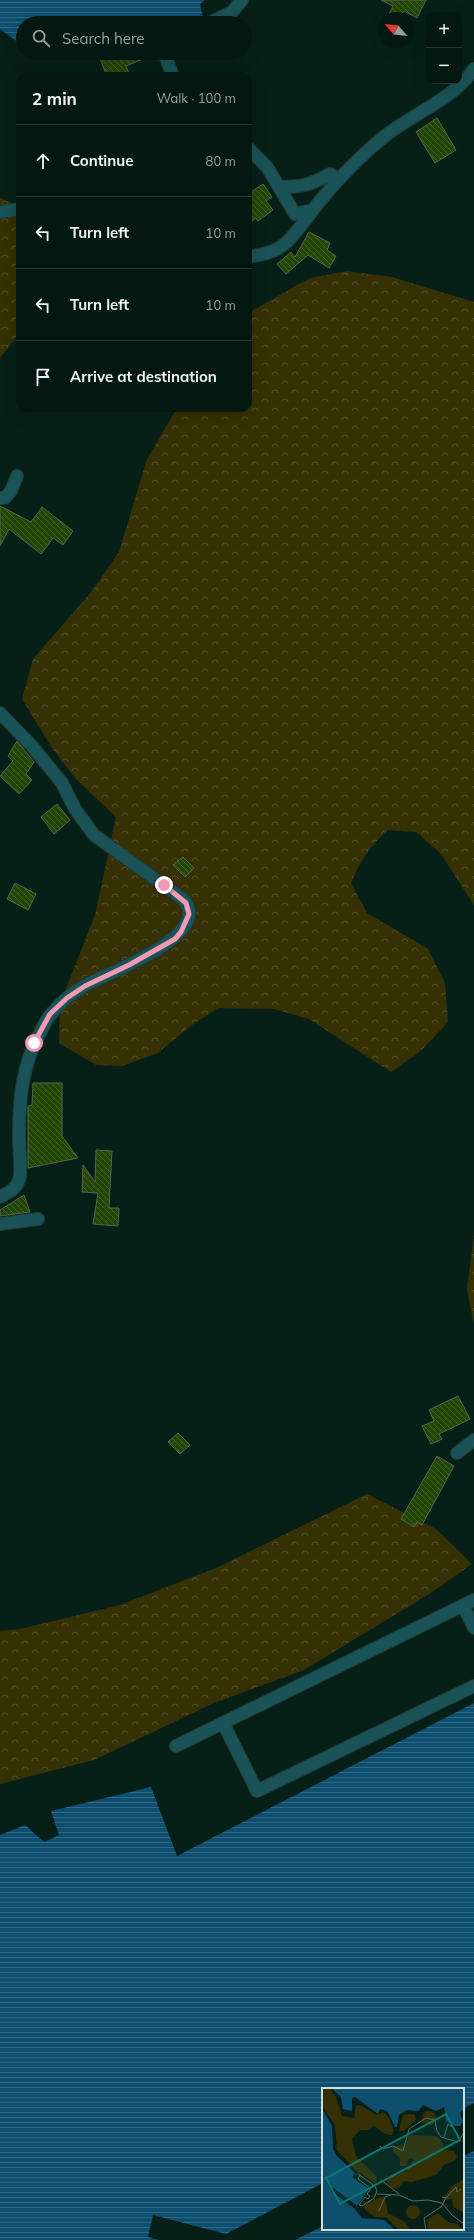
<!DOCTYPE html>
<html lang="en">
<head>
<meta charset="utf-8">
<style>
	body { margin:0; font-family:Mulish,sans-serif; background:#0d211b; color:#f1f3f6 }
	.controls { position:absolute; right:12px; top:12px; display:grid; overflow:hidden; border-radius:8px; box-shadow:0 4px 16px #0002 }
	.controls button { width:36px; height:36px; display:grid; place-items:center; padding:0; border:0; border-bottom:1px solid #253732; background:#041812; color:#f1f3f6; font:20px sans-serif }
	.compass { position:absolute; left:378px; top:12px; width:36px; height:36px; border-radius:50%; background:#041812; box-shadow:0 4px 16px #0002; rotate:298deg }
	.stop { position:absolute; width:12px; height:12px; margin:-9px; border:3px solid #f19ab4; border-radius:50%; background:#fff }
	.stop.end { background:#f19ab4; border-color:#fff; box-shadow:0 1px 4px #0008 }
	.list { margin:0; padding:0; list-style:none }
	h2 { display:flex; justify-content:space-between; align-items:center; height:52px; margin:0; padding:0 16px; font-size:17px }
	h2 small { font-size:13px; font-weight:400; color:#97a09f }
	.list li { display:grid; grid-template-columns:26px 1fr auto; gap:12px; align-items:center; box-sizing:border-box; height:72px; padding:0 16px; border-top:1px solid #253732 }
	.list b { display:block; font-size:15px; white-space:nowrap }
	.list em { font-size:13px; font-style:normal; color:#97a09f }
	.icon { flex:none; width:22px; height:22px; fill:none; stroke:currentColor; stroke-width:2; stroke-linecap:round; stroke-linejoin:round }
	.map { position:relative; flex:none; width:474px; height:2240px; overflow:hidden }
	.search { position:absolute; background:#041812; box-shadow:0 4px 16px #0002; left:16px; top:16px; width:236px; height:44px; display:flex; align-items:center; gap:10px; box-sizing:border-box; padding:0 14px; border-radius:22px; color:#97a09f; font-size:15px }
	.panel { position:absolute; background:#041812; box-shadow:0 4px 16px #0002; left:16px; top:72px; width:236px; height:340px; border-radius:12px }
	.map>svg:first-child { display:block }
	.forest { fill:url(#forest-crowns) }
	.water { fill:url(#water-rules); fill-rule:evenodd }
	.pier { fill:#062018 }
	.building { fill:url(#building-back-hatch); stroke:#566450 }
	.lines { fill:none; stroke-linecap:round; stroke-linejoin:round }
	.minor-casing { stroke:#223b33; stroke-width:14 }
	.minor { stroke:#195257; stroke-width:12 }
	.route { stroke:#f19ab4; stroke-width:5 }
	.inset-road { fill:none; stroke:#576c65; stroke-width:1 }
	.view { fill:#0f766e; fill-opacity:0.15; stroke:#0f766e; stroke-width:2 }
	.inset-edge { fill:none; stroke:#d0dfd9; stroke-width:2 }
</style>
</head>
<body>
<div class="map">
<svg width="474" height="2240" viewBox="0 0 474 2240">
	<defs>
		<pattern id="forest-crowns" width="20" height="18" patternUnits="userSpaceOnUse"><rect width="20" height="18" fill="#363005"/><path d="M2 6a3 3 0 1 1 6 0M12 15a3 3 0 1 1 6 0" fill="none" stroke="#524e29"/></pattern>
		<pattern id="water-rules" width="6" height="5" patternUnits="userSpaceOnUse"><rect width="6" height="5" fill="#0e4f6f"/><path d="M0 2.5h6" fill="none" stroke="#306883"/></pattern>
		<pattern id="building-back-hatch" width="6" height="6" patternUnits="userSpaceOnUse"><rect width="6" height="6" fill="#224704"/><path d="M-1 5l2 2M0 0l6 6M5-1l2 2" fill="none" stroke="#416128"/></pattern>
	</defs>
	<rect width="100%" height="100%" fill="#062018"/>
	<path class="forest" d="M 0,198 L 20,207 L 20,333 L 0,358 Z
		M 347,271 L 392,277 L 474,302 L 474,905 L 440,853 L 416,832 L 388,830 C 370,846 360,861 351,883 L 367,913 L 428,949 L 445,983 L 448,1022 L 421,1051 L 391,1072 L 309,1019 L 274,1009 L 218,1008 L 189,1027 L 158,1053 L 122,1066 L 96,1065 L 59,1043 L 60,1004 L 95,915 L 116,817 L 76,779 L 52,748 L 22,699 L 33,659 L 92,591 L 119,552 L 147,459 L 177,408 L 248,408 L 248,313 L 310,278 Z
		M 474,1235 L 474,1325 L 467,1289 Z
		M 367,1494 L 436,1529 L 472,1564 L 429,1594 L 304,1670 L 214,1703 L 94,1760 L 0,1784 L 0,1631 L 20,1629 L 120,1605 L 216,1568 Z"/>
	<path class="water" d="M 0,0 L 205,0 L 200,4 L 204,22 L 183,23 L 179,18 L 170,23 L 23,23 L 23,46 L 0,29 Z
		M 33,53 L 101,53 C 76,64 59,59 33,53 Z
		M 474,1703 L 474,2240 L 0,2240 L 0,1835 L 25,1825 L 44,1842 L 59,1835 L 51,1811 L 151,1787 L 177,1856 ZM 323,2089 L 463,2089 L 463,2229 L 323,2229 Z"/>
	<path class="pier" d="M 474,2103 L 474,2151 L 463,2156 L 463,2109 Z
		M 323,2183 L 323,2226 L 295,2240 L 159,2240 L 148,2237 L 153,2215 L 226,2234 Z"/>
	<path class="building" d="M 381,0 L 426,0 L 417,18 L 404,11 L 399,18 L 387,18 L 393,6 Z
		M 113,53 L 157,53 L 126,66 L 130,76 L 107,76 L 100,59 Z
		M 437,118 L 456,150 L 435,163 L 416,132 Z
		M 263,184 L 272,197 L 266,201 L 273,210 L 258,221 L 256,218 L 248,224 L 248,194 Z
		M 309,232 L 330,243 L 327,250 L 336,256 L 329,268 L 308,255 L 286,274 L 277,264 L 291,252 L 295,257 Z
		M 0,506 L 31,522 L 42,507 L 73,531 L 63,545 L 53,538 L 41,554 L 9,529 L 0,546 Z
		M 17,741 L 34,762 L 26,774 L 32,780 L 19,794 L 0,776 L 13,761 L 8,756 Z
		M 57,804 L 70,820 L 54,834 L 41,817 Z
		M 183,857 L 194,868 L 185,877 L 173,865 Z
		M 15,883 L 36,894 L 28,910 L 7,899 Z
		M 33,1083 L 62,1083 L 62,1136 L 78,1158 L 28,1168 L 28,1106 L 32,1105 Z
		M 96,1150 L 112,1151 L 109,1208 L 119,1208 L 118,1226 L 93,1224 L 98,1193 L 82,1192 L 83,1165 L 95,1182 Z
		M 24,1195 L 30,1212 L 0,1216 L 0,1210 Z
		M 458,1396 L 470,1419 L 439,1434 L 442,1439 L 431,1444 L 422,1426 L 434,1421 L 429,1410 Z
		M 178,1433 L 190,1445 L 180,1454 L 168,1442 Z
		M 437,1456 L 454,1466 L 422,1525 L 417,1522 L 414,1527 L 401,1519 Z"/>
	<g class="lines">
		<g class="minor-casing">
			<path id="minor" d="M 209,23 L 232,12 L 242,0
				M 164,53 L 173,76
				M 248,148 L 267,167 L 295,214 L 312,210
				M 280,187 C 302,187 310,185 330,174 L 338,179
				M 0,212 L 20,209
				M 248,257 C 259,255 273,253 282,246 C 294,238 310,213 320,201 C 340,177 364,152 389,133 C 418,111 453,99 474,69
				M 0,498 L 5,498 L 11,491 L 17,476
				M 0,713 L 31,745 L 62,783 L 75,809 L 94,835 L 177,895 C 180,897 184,900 186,903 C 208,938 105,974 84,986 C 72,993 61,1002 52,1013 C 47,1018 44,1025 41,1031 C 22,1064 19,1099 19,1137 C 19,1149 21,1164 20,1176 C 18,1188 10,1192 0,1197
				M 0,1224 L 38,1219
				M 457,1453 L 474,1440
				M 463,1605 L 474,1628
				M 223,1723 L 257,1791 L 474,1686
				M 176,1746 L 474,1600"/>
		</g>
		<use href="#minor" class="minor"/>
	</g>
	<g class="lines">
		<path class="route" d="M 34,1043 L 50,1014 L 67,998 L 85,986 L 129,965 L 175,939 L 181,932 L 189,914 L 186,903 L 164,885"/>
	</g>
	<g transform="translate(322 2088)">
		<rect width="142" height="142" fill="#062018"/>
		<path d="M 0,0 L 7,0 L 14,9 L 20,28 L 32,30 L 34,18 L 38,17 L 55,27 L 62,24 L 67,30 L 72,42 L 70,47 L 63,46 L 52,38 L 46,42 L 38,42 L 30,51 L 34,68 L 55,89 L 54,96 L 33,82 L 15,62 L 13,37 L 0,18 ZM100 30a7 7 0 1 1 14 0a7 7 0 1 1-14 0ZM 88,26 L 93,27 L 94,32 L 82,43 L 77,43 L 81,27 ZM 87,47 L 113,48 L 120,53 L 122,61 L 132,63 L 135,69 L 132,73 L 122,77 L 114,87 L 90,94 L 82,93 L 76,100 L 71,101 L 65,96 L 66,90 L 84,83 L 92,72 L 87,70 L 84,78 L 78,78 L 78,70 L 71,63 L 70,59 L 84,56 ZM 142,91 L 142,125 L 131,119 L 130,111 L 121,112 L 129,99 ZM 58,109 L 63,110 L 66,125 L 83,134 L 88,142 L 77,142 L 64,129 L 53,129 L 43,122 L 42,116 ZM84 124a7 7 0 1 1 14 0a7 7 0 1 1-14 0ZM 116,125 L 126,134 L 135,136 L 142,142 L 106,142 L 105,132 Z" fill="#363005"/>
		<path d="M 9,0 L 142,0 L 142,21 L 138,25 L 141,34 L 138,38 L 132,38 L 124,33 L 122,19 L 114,23 L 101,17 L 96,23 L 85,22 L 77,27 L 75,39 L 73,39 L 65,23 L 58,21 L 56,26 L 33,9 L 30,10 L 30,23 L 21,21 L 19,9 ZM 0,20 L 10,38 L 11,61 L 14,67 L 33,85 L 30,89 L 47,101 L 33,121 L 40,130 L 62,132 L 73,142 L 0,142 Z" fill="#0e4f6f"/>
		<path d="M 9,98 L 35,118 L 33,121 L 9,103 Z" fill="#062018"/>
		<path class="inset-road" d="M 122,49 L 126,36 L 132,40M 58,58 L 61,61 L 71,58 L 81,63 L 87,41 L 104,30 L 113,32 L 115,43 L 119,49 L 136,54 L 142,44M 36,86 L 53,98 L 55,103 L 52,110 L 40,118 L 37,117M 38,87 L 36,91 L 49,101M 59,92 L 77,106M 55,106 L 77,107 L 91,113 L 106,112 L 120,115 L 130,127 L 142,136M 120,109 L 124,110 L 134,99 L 135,104 L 139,101M 37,117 L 43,109 L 46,111 L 48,108 L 45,106 L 51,97M 57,123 L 63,109 L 69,107M 104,142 L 102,130 L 119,119 L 124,110"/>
		<path class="view" d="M 124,26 L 138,52 L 18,116 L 4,90 Z"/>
		<rect width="142" height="142" class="inset-edge"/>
	</g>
</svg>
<div class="controls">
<button>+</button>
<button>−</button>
</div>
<svg class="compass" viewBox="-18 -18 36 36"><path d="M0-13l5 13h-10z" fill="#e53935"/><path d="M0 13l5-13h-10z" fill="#97a09f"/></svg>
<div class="stop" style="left:34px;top:1043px"></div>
<div class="stop end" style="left:164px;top:885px"></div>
<div class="search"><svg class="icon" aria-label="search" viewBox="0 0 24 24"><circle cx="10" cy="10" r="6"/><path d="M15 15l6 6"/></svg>Search here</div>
<section class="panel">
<h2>2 min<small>Walk · 100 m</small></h2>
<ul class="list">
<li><svg class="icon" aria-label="ahead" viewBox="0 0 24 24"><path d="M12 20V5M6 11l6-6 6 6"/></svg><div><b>Continue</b></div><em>80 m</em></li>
<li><svg class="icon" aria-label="left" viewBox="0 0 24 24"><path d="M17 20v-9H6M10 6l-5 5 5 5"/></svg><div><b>Turn left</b></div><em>10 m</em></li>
<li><svg class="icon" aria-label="left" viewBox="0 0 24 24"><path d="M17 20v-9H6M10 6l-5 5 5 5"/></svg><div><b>Turn left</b></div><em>10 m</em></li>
<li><svg class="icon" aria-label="arrive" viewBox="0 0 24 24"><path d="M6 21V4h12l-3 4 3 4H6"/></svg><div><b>Arrive at destination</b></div></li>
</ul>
</section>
</div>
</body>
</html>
